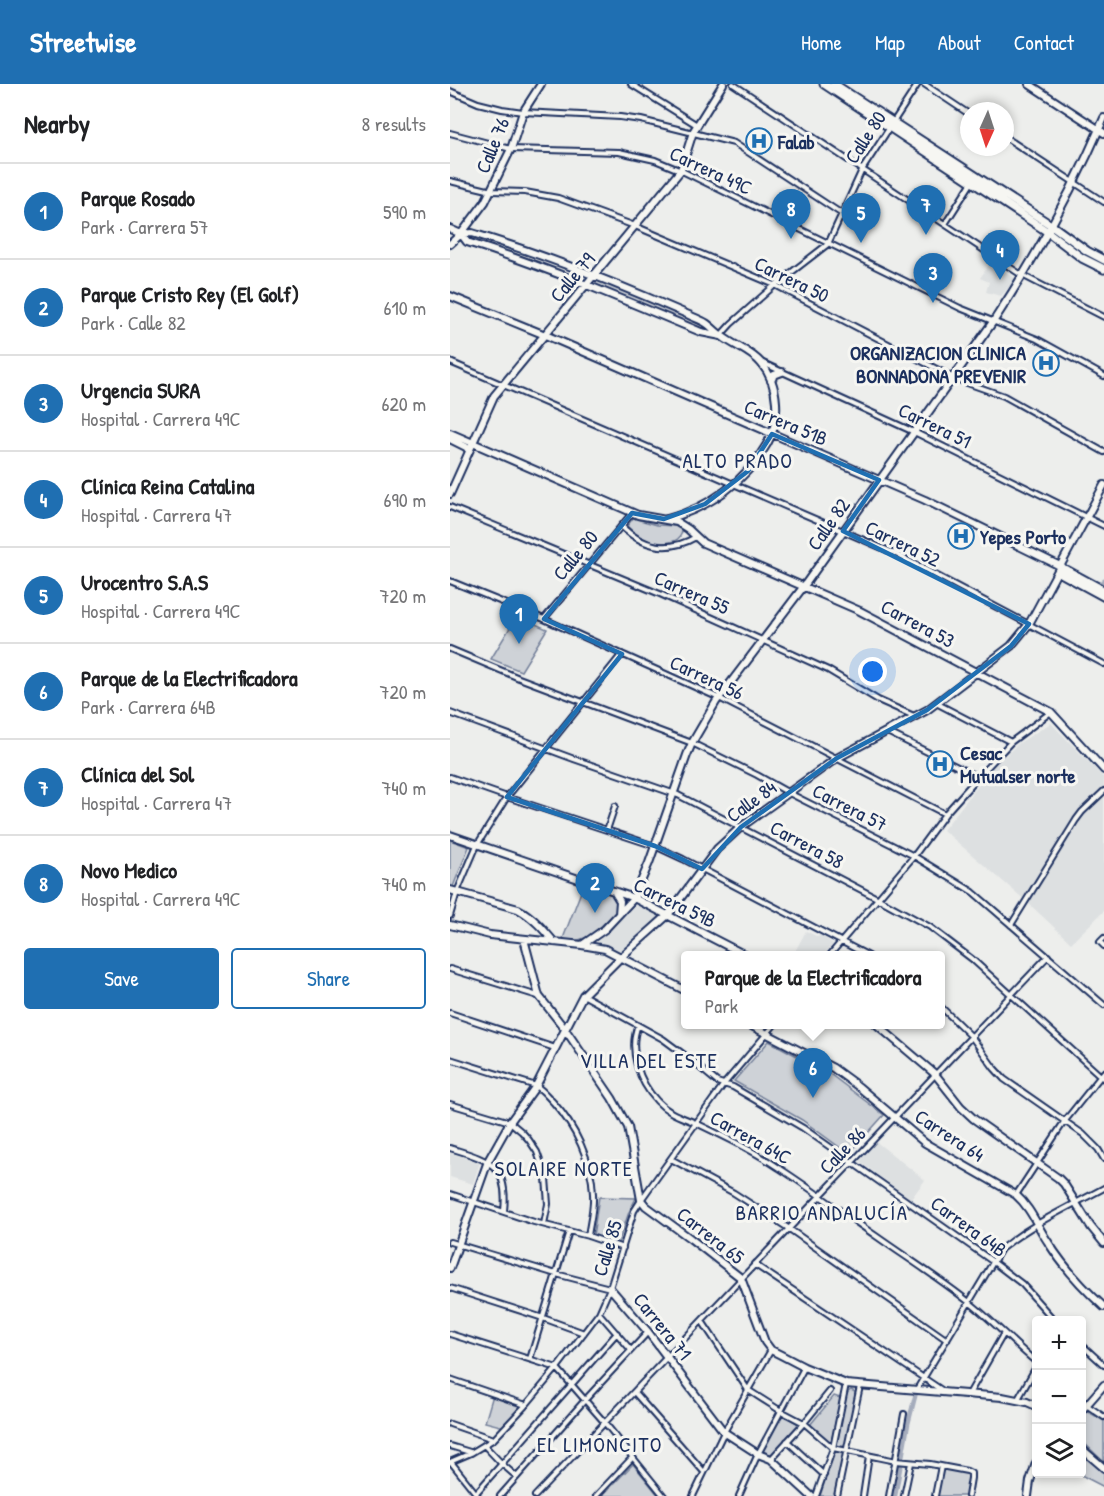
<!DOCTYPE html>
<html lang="en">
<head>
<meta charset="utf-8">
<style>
	body { margin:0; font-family:"Patrick Hand",sans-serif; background:#f2f2f2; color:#202124 }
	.controls { position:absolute; right:18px; bottom:18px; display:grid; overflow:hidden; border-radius:6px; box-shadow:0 3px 9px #0003 }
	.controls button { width:54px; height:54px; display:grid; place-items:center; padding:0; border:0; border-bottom:2px solid #e0e0e0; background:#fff; color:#202124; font:30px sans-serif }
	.compass { position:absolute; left:510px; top:18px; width:54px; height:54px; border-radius:50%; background:#fff; box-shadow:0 3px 9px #0003; rotate:183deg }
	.you { position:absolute; left:423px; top:588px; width:21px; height:21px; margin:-15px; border:4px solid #fff; border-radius:50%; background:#1a73e8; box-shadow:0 0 0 9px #1a73e833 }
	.badge { display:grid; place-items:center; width:39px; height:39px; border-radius:50%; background:#1f6fb2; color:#fff; font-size:20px; font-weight:700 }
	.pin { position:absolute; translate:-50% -50px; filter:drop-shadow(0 2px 3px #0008) }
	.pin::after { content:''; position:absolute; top:32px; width:21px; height:18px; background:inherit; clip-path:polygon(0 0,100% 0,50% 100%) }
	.popup { position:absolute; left:231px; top:867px; width:264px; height:78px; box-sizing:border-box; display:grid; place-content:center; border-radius:6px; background:#fff; filter:drop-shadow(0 2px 4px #0005); font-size:20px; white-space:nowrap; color:#757577 }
	.popup b { font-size:22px; color:#202124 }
	.popup::after { content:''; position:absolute; left:50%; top:100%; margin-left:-12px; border:12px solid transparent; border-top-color:#fff }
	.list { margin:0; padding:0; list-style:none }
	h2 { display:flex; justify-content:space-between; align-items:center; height:78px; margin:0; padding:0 24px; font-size:26px }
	h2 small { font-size:20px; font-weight:400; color:#757577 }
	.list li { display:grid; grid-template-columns:39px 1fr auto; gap:18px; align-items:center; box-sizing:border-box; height:96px; padding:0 24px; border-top:2px solid #e0e0e0 }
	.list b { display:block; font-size:22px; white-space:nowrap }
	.list p { margin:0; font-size:20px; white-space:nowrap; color:#757577 }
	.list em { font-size:20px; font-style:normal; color:#757577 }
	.actions { display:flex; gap:12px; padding:18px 24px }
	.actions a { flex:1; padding:14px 0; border:2px solid #1f6fb2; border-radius:6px; text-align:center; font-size:21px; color:#1f6fb2 }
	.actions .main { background:#1f6fb2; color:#fff }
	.icon { flex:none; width:33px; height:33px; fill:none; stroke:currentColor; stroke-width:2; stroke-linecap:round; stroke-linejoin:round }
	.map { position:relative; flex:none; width:654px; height:1412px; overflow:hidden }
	header { display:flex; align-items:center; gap:36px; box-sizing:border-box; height:84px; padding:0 30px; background:#1f6fb2; color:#fff }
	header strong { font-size:28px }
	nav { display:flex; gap:33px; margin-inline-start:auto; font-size:21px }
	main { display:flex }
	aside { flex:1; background:#fff }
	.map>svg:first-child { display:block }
	.built { fill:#dde0e1 }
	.green { fill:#ced2d7; stroke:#74809a; stroke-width:1.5 }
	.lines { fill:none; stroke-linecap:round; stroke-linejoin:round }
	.canal { stroke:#a5acbc; stroke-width:4.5 }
	.street-casing { stroke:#1b2f5e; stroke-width:8 }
	.secondary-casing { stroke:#1b2f5e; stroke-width:10 }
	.primary-casing { stroke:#1b2f5e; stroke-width:11 }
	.street { stroke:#f6f6f2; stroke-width:4 }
	.secondary { stroke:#f6f6f2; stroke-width:6 }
	.primary { stroke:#f6f6f2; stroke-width:7 }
	.marked { fill:none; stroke:#1f6fb2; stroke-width:4.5; stroke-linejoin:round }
	.labels { text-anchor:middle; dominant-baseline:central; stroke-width:6; stroke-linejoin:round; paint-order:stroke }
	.street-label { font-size:20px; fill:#1b2f5e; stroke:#f6f6f2 }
	.poi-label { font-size:20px; font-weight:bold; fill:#1b2f5e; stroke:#f6f6f2; text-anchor:start }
	.neighbourhood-label { font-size:21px; letter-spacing:1.5px; fill:#1b2f5e; stroke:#f6f6f2 }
</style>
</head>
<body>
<header>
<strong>Streetwise</strong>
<nav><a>Home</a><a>Map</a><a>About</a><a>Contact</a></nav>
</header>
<main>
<aside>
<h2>Nearby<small>8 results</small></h2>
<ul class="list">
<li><span class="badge">1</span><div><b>Parque Rosado</b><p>Park · Carrera 57</p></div><em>590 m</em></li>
<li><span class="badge">2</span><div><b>Parque Cristo Rey (El Golf)</b><p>Park · Calle 82</p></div><em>610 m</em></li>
<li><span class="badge">3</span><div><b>Urgencia SURA</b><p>Hospital · Carrera 49C</p></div><em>620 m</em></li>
<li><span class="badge">4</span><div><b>Clínica Reina Catalina</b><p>Hospital · Carrera 47</p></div><em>690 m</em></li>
<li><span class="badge">5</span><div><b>Urocentro S.A.S</b><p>Hospital · Carrera 49C</p></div><em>720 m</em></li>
<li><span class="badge">6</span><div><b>Parque de la Electrificadora</b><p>Park · Carrera 64B</p></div><em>720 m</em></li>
<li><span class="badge">7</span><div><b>Clínica del Sol</b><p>Hospital · Carrera 47</p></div><em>740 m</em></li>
<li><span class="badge">8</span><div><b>Novo Medico</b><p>Hospital · Carrera 49C</p></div><em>740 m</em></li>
</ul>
<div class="actions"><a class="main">Save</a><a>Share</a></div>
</aside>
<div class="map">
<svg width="654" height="1412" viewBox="0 0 654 1412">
	<rect width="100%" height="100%" fill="#edeeec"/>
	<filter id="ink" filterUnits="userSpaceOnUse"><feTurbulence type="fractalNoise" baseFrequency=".0167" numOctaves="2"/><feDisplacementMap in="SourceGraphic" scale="12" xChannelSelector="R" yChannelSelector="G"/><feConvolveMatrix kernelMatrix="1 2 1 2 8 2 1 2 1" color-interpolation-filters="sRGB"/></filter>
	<g filter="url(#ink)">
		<path class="built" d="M 541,178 L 566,195 L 551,212 L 536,208 L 539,198 L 530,194 Z
			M 601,639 L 654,694 L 654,827 L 621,859 L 576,817 L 493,746 L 543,683 L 569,659 Z
			M 187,820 L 210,832 L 169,868 L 158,863 L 145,860 Z
			M 356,847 L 368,853 L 370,851 L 372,852 L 383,860 L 373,871 L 343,871 Z
			M 425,1057 L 475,1096 L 461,1115 L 410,1078 Z
			M 0,1069 L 30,1078 L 23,1100 L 0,1093 Z"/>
		<path class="green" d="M 147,196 L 254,240 L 255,244 L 252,246 L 145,200 Z
			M 183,434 L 207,441 L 225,442 L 232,446 C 231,463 203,460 192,454 C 186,451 182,447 177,442 Z
			M 67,532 L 97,545 L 71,587 L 41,575 Z
			M 0,756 L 19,763 L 2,805 L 0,804 Z
			M 134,800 L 181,815 L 140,852 L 126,857 L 112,857 Z
			M 319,957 L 377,988 L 434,1031 L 399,1070 L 352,1036 L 284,997 Z
			M 149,1113 L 186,1114 L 179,1128 L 168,1160 L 143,1152 Z
			M 401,1306 L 405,1308 L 405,1312 L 396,1362 L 389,1363 L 387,1360 L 396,1312 L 398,1308 Z
			M 43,1311 L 74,1320 L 54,1343 L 35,1338 Z
			M 384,1312 L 390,1314 L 390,1316 L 381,1359 L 360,1341 Z
			M 637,1327 L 654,1337 L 654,1378 L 632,1357 L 632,1332 Z
			M 330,1332 L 335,1332 L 347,1339 L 348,1342 L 322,1370 L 320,1372 L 312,1369 Z
			M 387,1368 L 392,1369 L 393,1370 L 385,1412 L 370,1412 L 384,1369 Z
			M 632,1369 L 654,1387 L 654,1403 L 629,1390 L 632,1390 Z
			M 183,1380 L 209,1412 L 152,1412 Z
			M 492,1385 L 517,1389 L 520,1397 L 517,1412 L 487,1412 Z"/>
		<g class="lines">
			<path class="canal" d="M 651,499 L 654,496
				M 445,1412 L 458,1340 L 467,1305"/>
			<g class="street-casing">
				<path id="street" d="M 181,0 L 247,41
					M 283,0 L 570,190 L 654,233
					M 474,0 L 519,30
					M 0,7 L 28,19 L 52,25 L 73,28 L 170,33 L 191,36 L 284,59 L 392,130
					M 0,49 L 61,65 L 169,68 L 205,76 L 234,88 L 510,224 L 587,255 L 654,292
					M 555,53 L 654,118
					M 0,97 L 42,107 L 75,108 L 108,114 L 185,142 L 325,201 L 506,295 L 554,312 L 654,368
					M 495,140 L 522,98
					M 271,251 L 281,240 L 325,201 L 378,160 L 412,86 L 468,0
					M 0,278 L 444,469 L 654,580
					M 313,279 L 464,348 L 654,442
					M 0,423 L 210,510 L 378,586 L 428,616 L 464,632
					M 171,442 C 194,464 218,469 246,453
					M 0,497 L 94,535 L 269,614 L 495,730
					M 94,535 L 182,429
					M 0,565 L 69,594 L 242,659 L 307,691 L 339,709 L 464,772 L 523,808 L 654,921
					M 486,619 L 561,658
					M 0,629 L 124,675 L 228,711 L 427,814 L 480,843 L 522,875 L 654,995
					M 437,648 L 528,693
					M 0,693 L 57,713 L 205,762 L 233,775 L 419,872
					M 157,746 L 165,722
					M 0,832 L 7,808 L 27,761 L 57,713 L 172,570
					M 561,841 L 626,736 L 632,728 L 654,707
					M 654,854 L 650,858 L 654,862
					M 379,872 L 464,772 L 495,730 L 528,693 L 561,658 L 601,628
					M 0,885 L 88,912
					M 133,911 L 213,955 L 236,972 L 267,998 L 283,1003 L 353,1044 L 542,1177 L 572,1200 L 604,1236
					M 490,922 L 521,952 L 544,984 L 554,995 L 633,1050 L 648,1065 L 654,1075
					M 0,929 L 105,964
					M 188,941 C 178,966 189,998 207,1017 C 220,1031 233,1033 250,1041 C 277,1054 304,1067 329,1084 C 362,1105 394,1130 426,1152 C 457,1174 489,1194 519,1218 C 542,1236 563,1259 586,1278
					M 0,975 L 86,1002 C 93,1006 97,1012 103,1018 C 125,1042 142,1077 143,1110 C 144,1124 140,1138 138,1152
					M 0,1020 L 60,1038 L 72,1048 L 79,1056 L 87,1068 L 96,1094 L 98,1120 L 94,1140
					M 0,1064 C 38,1076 59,1080 54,1127
					M 221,1075 L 284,1109 L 338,1144 L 497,1256
					M 0,1110 L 84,1138 L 138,1152 L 173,1164
					M 566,1111 L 614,1038 L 654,988
					M 0,1158 L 106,1190 L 160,1204
					M 304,1180 L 493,1307
					M 0,1204 L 93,1234 L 134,1249
					M 149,1229 L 181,1266
					M 252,1237 L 298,1306 L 331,1327 L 354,1339 L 383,1364 L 446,1377 L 480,1380 L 517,1387 L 521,1389 L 521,1394 L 518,1412
					M 0,1250 L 107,1284 L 155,1339 L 214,1412
					M 632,1261 L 654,1281
					M 80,1275 L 119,1147
					M 0,1295 L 76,1321
					M 467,1305 L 551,1165 C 581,1140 619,1123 654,1104
					M 184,1308 L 254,1388
					M 519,1310 L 554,1249
					M 568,1315 L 586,1283
					M 632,1318 L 654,1333
					M 0,1340 L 43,1355
					M 337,1357 L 374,1391
					M 34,1361 L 52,1380 L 67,1393
					M 0,1362 L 20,1368
					M 321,1375 L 354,1339 L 380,1307
					M 0,1378 L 21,1369 L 44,1355 L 76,1321 L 107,1284 L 149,1229 L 160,1204 L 184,1127 L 191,1116 L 274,1000 L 325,940
					M 1,1378 L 28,1412
					M 26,1409 L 167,1249
					M 50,1412 L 135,1316 L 198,1248
					M 85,1412 L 598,872
					M 146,1412 L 182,1374
					M 243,1412 L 274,1348 L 321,1266
					M 289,1412 L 308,1370 L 354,1284
					M 366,1412 L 383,1364 L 396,1300
					M 387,1412 L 410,1302
					M 413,1412 L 419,1372
					M 439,1412 L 454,1330
					M 454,1412 L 461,1379
					M 485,1412 L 491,1382"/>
			</g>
			<g class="secondary-casing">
				<path id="secondary" d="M 579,0 L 654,49
					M 0,145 L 11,150 L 22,149 C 82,167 140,189 197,213 C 211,219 225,225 239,231 C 245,234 251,236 256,239 C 262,243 267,249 273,253 C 285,262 302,268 311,279 C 329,300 331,336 317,360 C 296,397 259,424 217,435
					M 11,150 L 17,158 C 97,183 174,216 251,248 L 271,252
					M 0,160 L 11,150 L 35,118 L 61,65 L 73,28 L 91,0
					M 0,212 L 100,253 L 475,416 L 606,480 L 654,506
					M 321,297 L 324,291 L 332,288
					M 0,349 L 188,431 L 227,438 L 238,445 L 253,459 L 410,527 L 601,628 L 654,686
					M 0,355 L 16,363 L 19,367
					M 0,410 L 44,312 L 231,86 L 243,48 L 273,0
					M 608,488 L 654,513
					M 0,751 L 184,814 L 297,872
					M 0,806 L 68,825 C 83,833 94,846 104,858
					M 165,809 L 170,817 L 169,830
					M 0,841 L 40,851 L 132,861 L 155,865 L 236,907
					M 74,855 L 89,912 L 115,945 L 162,1014 L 178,1043 L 191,1116 L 196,1122 L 241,1155 L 291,1194 L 315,1258 L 321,1266 L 331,1271 L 354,1283 L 396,1300 L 552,1313 L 577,1318 L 586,1322
					M 132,861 L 155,845 L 184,814 L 199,779 L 237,671 L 242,659 L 266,618 L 354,502 L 545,235 C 587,171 624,104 654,34
					M 298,940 L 383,984 L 409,1003 L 475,1059 L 566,1111 C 581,1124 587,1142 598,1158 C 613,1182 633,1204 654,1223
					M 426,940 L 485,990 L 511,1023 L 524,1035 L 608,1094 L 614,1100 L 641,1143 L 654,1159
					M 0,1184 L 38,1077 L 60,1038 L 86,1002 L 133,911 L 171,873 L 218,831 L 267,765 L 291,743 L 387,674 L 477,626 L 561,562 L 579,540 L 654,401
					M 160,1204 L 198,1248 L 274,1348 L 308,1370 L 321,1375 L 361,1412
					M 632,1326 L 654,1301
					M 632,1365 L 654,1384
					M 578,1412 L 580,1397 L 586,1379"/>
			</g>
			<g class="primary-casing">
				<path id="primary" d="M 374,0 L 598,148 L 632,174 L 654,185
					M 384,0 L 604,143 L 637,167 L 654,176"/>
			</g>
			<use href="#street" class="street"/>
			<use href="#secondary" class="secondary"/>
			<use href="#primary" class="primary"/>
		</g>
	</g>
	<path class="marked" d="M 322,350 L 429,396 L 393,447 L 579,540 L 561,562 L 477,626 L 387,674 L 291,743 L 252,785 L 205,762 L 57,713 L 172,570 L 94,535 L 182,429 L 214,435 L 255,420 L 298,387 Z"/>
	<defs>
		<g id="hospital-ring" transform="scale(1.35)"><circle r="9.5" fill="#f6f6f2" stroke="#1f6fb2" stroke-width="1.5"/><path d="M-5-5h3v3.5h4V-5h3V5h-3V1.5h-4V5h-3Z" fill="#1f6fb2"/></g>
	</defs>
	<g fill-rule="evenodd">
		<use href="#hospital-ring" x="309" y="57"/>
		<use href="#hospital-ring" x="596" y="279"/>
		<use href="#hospital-ring" x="511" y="452"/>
		<use href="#hospital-ring" x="490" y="680"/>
	</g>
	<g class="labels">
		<g class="street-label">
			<text transform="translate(415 53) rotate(-57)">Calle 80</text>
			<text transform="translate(42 61) rotate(-68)">Calle 76</text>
			<text transform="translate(261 86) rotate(25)">Carrera 49C</text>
			<text transform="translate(122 193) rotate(-50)">Calle 79</text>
			<text transform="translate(342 195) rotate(26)">Carrera 50</text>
			<text transform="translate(336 338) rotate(23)">Carrera 51B</text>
			<text transform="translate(485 341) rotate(26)">Carrera 51</text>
			<text transform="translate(378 440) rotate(-55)">Calle 82</text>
			<text transform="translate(453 459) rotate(26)">Carrera 52</text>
			<text transform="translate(125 471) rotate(-50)">Calle 80</text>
			<text transform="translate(242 508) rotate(24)">Carrera 55</text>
			<text transform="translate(468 539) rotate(28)">Carrera 53</text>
			<text transform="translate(257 593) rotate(25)">Carrera 56</text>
			<text transform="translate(301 717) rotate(-36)">Calle 84</text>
			<text transform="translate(400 723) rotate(27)">Carrera 57</text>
			<text transform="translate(357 760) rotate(28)">Carrera 58</text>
			<text transform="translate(225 818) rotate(26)">Carrera 59B</text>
			<text transform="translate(500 1051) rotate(33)">Carrera 64</text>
			<text transform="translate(301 1053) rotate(29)">Carrera 64C</text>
			<text transform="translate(392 1066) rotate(-46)">Calle 86</text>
			<text transform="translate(519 1142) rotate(36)">Carrera 64B</text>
			<text transform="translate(261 1151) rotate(38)">Carrera 65</text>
			<text transform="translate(157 1164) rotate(-73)">Calle 85</text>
			<text transform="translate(213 1242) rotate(51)">Carrera 71</text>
		</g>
		<g class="poi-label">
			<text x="328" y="57">Falab</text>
			<text x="576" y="268" text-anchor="end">ORGANIZACION CLINICA<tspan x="576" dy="23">BONNADONA PREVENIR</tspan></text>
			<text x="530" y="452">Yepes Porto</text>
			<text x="510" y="668">Cesac<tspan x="510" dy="23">Mutualser norte</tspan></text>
		</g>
		<g class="neighbourhood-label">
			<text x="288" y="376">ALTO PRADO</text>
			<text x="199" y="976">VILLA DEL ESTE</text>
			<text x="114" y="1084">SOLAIRE NORTE</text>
			<text x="372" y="1128">BARRIO ANDALUCÍA</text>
			<text x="150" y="1360">EL LIMONCITO</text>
		</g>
	</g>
</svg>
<div class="controls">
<button>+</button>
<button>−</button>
<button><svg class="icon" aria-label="layers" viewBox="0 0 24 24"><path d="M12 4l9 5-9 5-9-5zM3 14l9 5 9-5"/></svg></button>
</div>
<svg class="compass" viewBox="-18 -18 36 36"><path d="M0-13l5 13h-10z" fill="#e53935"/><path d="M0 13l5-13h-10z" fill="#757577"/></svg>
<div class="you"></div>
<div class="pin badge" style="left:69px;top:560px">1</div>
<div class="pin badge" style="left:145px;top:829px">2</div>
<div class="pin badge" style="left:483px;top:219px">3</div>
<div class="pin badge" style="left:550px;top:196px">4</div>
<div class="pin badge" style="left:411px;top:159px">5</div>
<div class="pin badge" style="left:363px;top:1014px">6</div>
<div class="popup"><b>Parque de la Electrificadora</b>Park</div>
<div class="pin badge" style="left:476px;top:151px">7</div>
<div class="pin badge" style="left:341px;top:155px">8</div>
</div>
</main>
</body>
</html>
